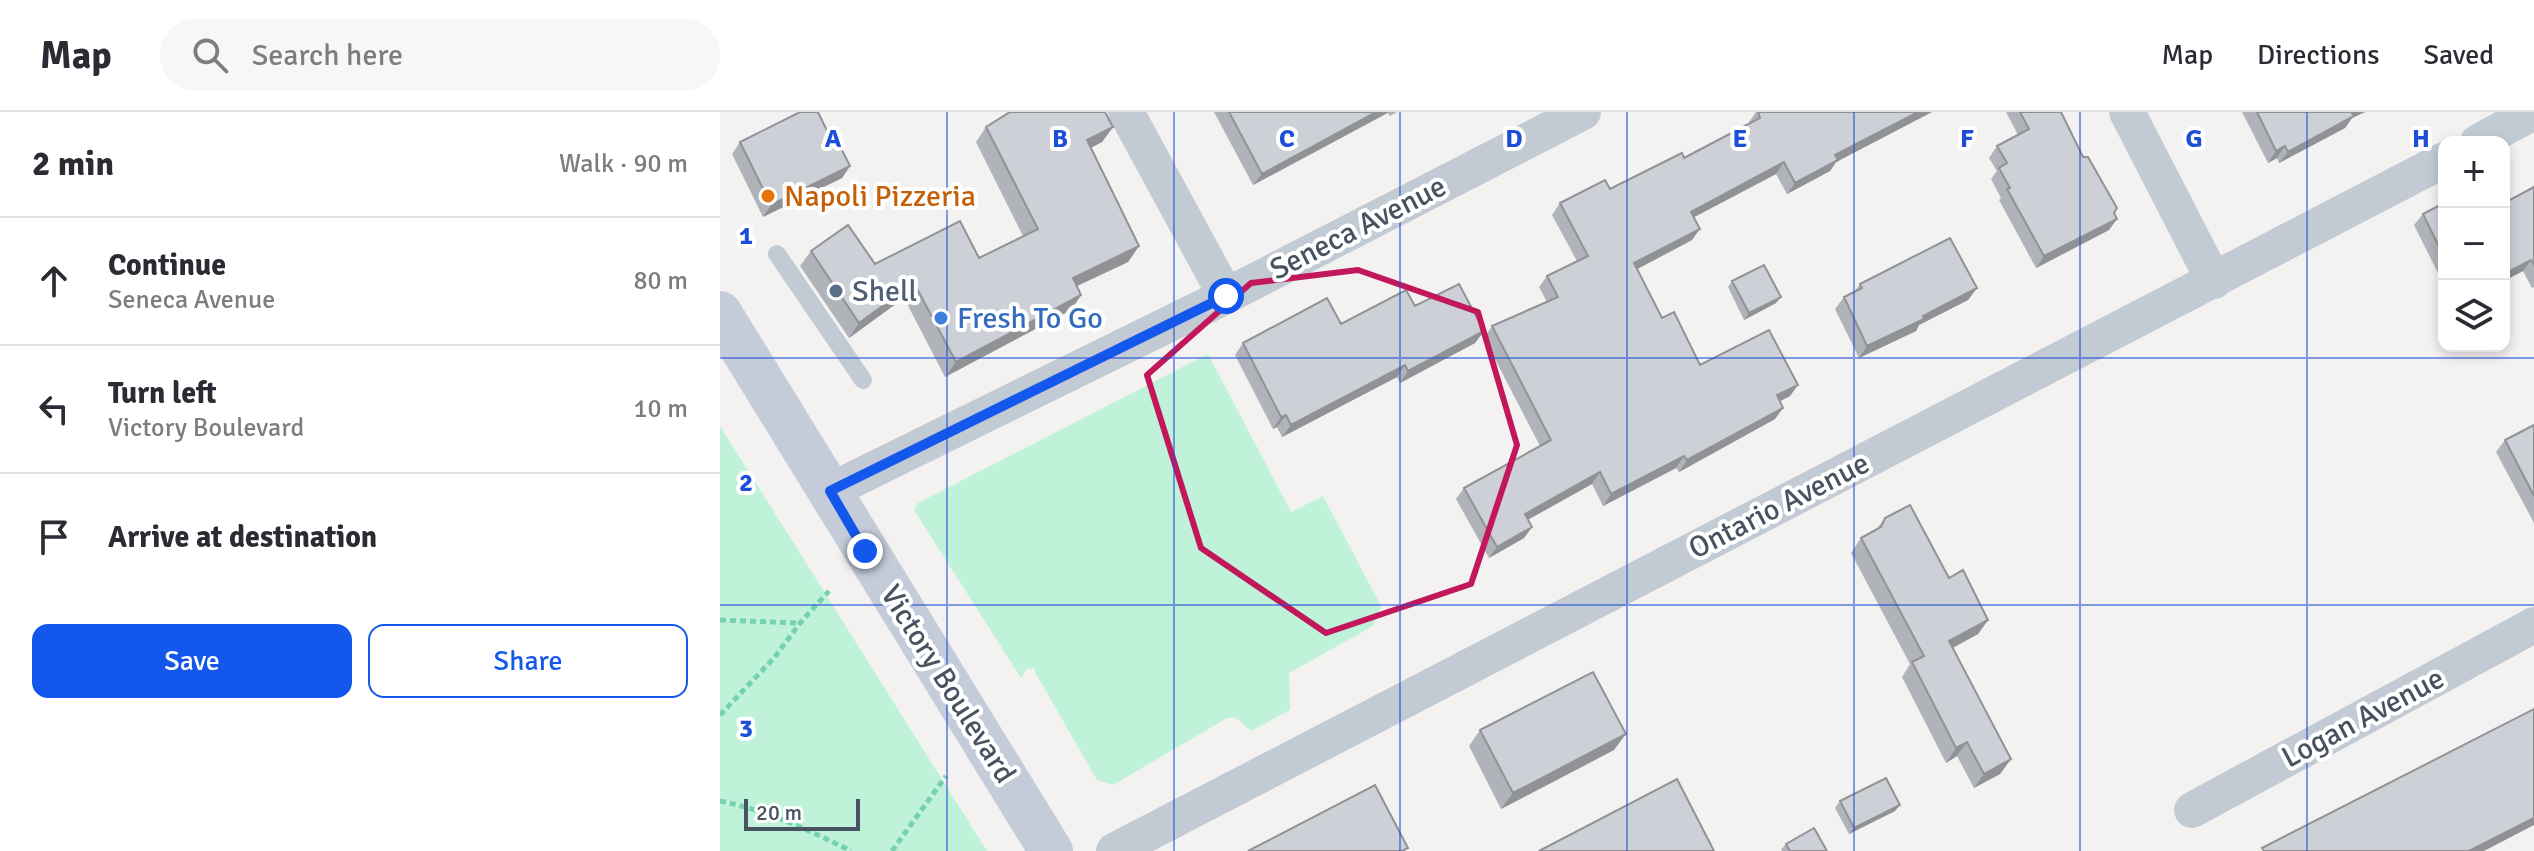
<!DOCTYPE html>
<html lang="en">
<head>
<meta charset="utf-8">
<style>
	body { margin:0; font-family:Signika,sans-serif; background:#f7f7f7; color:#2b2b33 }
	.controls { position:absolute; right:24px; top:24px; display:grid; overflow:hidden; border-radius:16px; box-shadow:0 4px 12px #0003 }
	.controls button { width:72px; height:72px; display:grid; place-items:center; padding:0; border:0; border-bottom:2px solid #e1e1e2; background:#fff; color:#2b2b33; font:40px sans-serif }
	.scale { position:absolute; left:24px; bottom:20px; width:116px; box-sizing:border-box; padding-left:8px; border:4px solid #485260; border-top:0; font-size:22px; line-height:28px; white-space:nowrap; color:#485260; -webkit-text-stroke:6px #fff; paint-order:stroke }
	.stop { position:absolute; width:24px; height:24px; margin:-18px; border:6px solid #1357ec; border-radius:50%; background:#fff }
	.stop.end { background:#1357ec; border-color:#fff; box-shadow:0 2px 8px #0008 }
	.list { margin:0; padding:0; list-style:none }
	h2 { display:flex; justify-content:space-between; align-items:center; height:104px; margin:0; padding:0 32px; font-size:34px }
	h2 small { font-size:26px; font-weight:400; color:#7c7c81 }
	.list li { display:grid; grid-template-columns:52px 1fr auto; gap:24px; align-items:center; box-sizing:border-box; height:128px; padding:0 32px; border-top:2px solid #e1e1e2 }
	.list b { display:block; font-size:30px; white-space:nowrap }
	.list p { margin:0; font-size:26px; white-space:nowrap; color:#7c7c81 }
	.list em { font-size:26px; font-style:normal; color:#7c7c81 }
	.actions { display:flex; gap:16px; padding:24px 32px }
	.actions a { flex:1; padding:18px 0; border:2px solid #1357ec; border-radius:16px; text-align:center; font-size:28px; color:#1357ec }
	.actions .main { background:#1357ec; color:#fff }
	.icon { flex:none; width:44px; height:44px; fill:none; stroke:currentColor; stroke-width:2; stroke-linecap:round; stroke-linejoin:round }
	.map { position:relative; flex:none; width:1814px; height:739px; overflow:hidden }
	header { display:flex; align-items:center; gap:48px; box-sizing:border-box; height:112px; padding:0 40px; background:#fff; border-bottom:2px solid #e1e1e2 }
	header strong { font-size:38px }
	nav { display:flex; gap:44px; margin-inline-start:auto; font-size:28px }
	.search { width:560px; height:72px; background:#f7f7f7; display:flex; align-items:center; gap:20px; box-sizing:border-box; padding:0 28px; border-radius:44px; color:#7c7c81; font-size:30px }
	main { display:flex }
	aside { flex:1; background:#fff }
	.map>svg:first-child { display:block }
	.green { fill:#bff2d9 }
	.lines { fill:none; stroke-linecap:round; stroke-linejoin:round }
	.path { stroke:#76d1af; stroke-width:5; stroke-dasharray:6 4; stroke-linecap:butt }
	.lane { stroke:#c2cad3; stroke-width:18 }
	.street { stroke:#c2cad3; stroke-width:36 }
	.secondary { stroke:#c4ccda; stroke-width:44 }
	.wall { fill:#b0b3b9 }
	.shaded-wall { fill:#909296 }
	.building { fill:#cdd0d7; stroke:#909296; stroke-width:2 }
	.route { stroke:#1357ec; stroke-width:10 }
	.marked { fill:none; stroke:#c2185b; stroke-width:6; stroke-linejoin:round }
	.grid { fill:none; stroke:#1d4ed8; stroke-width:2; stroke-opacity:0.55 }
	.food-dot { fill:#e8710a; stroke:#fff; stroke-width:3 }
	.service-dot { fill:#5c6f8a; stroke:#fff; stroke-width:3 }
	.shop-dot { fill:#3f7fe0; stroke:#fff; stroke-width:3 }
	.labels { text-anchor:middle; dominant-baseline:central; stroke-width:8; stroke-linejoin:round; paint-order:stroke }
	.food-label { font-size:30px; fill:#c56008; stroke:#fff; text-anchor:start }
	.street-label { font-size:30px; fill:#485260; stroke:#fff }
	.service-label { font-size:30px; fill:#4e5e75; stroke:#fff; text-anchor:start }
	.shop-label { font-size:30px; fill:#366cbe; stroke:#fff; text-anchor:start }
	.grid-label { font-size:26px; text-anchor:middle; font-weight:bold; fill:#1d4ed8; stroke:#fff; stroke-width:8; stroke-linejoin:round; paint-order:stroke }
</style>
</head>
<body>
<header>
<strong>Map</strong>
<div class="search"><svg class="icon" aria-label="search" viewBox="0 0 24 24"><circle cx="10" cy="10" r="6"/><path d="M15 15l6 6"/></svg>Search here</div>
<nav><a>Map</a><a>Directions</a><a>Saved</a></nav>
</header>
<main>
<aside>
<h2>2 min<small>Walk · 90 m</small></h2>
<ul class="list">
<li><svg class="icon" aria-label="ahead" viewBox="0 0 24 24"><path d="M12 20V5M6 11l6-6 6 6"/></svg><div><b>Continue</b><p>Seneca Avenue</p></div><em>80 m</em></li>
<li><svg class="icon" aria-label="left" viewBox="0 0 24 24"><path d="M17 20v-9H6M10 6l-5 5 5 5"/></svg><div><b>Turn left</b><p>Victory Boulevard</p></div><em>10 m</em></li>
<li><svg class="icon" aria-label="arrive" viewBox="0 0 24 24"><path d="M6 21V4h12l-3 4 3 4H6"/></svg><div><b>Arrive at destination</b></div></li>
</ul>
<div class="actions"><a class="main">Save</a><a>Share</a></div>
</aside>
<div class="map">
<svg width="1814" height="739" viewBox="0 0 1814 739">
	<rect width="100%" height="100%" fill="#f4f2f1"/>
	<path class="green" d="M 488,242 L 571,400 L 603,384 L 661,494 L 653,514 L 569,561 L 570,598 L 531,619 L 515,605 L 507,606 L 393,673 L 377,668 L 315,560 L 315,556 L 307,557 L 301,566 L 194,398 L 198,391 Z
		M 0,314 L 267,739 L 0,739 Z"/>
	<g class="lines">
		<path class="path" d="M 0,508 L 79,511
			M 0,603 L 54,546 L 80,511 L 109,479
			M 0,689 C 46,698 89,718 131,739
			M 172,739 L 226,664"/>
		<path class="lane" d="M 57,142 L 143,268"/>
		<path class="street" d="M 406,0 L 506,184
			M 1407,0 L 1494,169
			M 1758,30 L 1814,0
			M 110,379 L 506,184 L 863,0
			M 1472,698 L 1814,513
			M 394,739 L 1724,48"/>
		<path class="secondary" d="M 0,201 L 331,739"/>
	</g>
	<path class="wall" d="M 494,0 L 677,0 L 670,4 L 668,1 L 533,73 Z
		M 1036,0 L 1212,0 L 1116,50 L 1110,59 L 1067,82 L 1056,62 L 974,105 L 972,128 L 917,157 L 942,206 L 980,253 L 1070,284 L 1060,289 L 1055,307 L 959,360 L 956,356 L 883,394 L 872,372 L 808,407 L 812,415 L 804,426 L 769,446 L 736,387 L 744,376 L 820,334 L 764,226 L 772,214 L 827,190 L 819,175 L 827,164 L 857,149 L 832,103 L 840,91 L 890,77 L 964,46 L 1030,11 L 1029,10 Z
		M 1286,0 L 1341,0 L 1363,45 L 1394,101 L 1389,118 L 1316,156 L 1279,88 L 1281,86 L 1271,67 L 1277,59 L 1269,46 L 1277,34 L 1298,23 Z
		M 1522,0 L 1645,0 L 1632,6 L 1625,16 L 1559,51 L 1557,46 L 1548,51 Z
		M 266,15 L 393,15 L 382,30 L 371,36 L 419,134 L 408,150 L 357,174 L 361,183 L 351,198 L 225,265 L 184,186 L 129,226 L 80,154 L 91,139 L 155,152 L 259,146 L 303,124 L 256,30 Z
		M 110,25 L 130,54 L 122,66 L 43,105 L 12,42 L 20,30 Z
		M 1814,75 L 1814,175 L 1812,176 L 1803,159 L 1784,169 L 1784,91 Z
		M 1724,91 L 1724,173 L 1694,113 L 1703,102 Z
		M 1012,169 L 1056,191 L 1024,208 L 1008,175 Z
		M 1140,172 L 1257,176 L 1248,188 L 1199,213 L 1196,219 L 1139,246 L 1115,197 L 1124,185 L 1135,179 Z
		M 695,194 L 764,219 L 755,231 L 680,271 L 677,265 L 562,325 L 557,315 L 553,317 L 515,243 L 523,231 L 621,212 Z
		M 1814,313 L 1814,411 L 1776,340 L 1785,328 Z
		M 1165,406 L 1229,466 L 1268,508 L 1258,522 L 1233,536 L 1291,647 L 1280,662 L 1254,676 L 1237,644 L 1226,651 L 1182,565 L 1190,552 L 1131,441 L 1141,426 L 1156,418 Z
		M 760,618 L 894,638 L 781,697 L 749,634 Z
		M 1120,689 L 1175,699 L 1129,722 L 1115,696 Z
		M 1066,732 L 1107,739 L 1062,739 L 1061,738 Z"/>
	<path class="shaded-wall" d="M 656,0 L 669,0 L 533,73 L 542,62 Z
		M 1198,0 L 1212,0 L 1116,50 L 1110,59 L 1067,82 L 1075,71 L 1115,43 Z
		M 1630,0 L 1645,0 L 1632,6 L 1625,16 L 1559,51 L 1568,40 Z
		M 393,15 L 382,30 L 357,43 L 367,28 Z
		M 1565,34 L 1557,46 L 1548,51 L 1556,39 Z
		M 1064,50 L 1056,62 L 963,111 L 971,100 Z
		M 130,54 L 122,66 L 43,105 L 51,93 Z
		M 1397,107 L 1389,118 L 1316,156 L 1324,144 Z
		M 980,117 L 972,128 L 906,163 L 914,151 Z
		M 419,134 L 408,150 L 342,181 L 353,166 Z
		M 1811,148 L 1803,159 L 1784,169 L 1784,162 Z
		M 194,171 L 184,186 L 129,226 L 139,211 Z
		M 1257,176 L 1248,188 L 1199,213 L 1196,219 L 1139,246 L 1147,234 Z
		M 361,183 L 351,198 L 225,265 L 236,250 Z
		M 1061,185 L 1056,191 L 1024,208 L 1029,201 Z
		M 764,219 L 755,231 L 680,271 L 688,259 Z
		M 685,253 L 677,265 L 562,325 L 571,313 Z
		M 1078,273 L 1070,284 L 1049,295 L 1057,283 Z
		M 1063,296 L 1055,307 L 959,360 L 967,348 Z
		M 566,303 L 557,315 L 553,317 L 561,305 Z
		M 964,344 L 956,356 L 883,394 L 891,382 Z
		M 880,360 L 872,372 L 797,414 L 805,402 Z
		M 812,415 L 804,426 L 769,446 L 777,435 Z
		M 1268,508 L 1258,522 L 1219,543 L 1229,529 Z
		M 906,622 L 894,638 L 781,697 L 793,681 Z
		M 1247,630 L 1237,644 L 1226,651 L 1236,636 Z
		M 1291,647 L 1280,662 L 1254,676 L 1264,662 Z
		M 1180,693 L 1175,699 L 1129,722 L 1134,716 Z
		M 1814,706 L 1814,713 L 1764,739 L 1749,739 Z"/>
	<path class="building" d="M 80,0 L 98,0 L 110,25 L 114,22 L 130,54 L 51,93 L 20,30 Z
		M 290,0 L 385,0 L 393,15 L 367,28 L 419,134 L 353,166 L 361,183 L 236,250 L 194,171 L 139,211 L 91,139 L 128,113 L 155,152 L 240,109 L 259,146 L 318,117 L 266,15 Z
		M 509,0 L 656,0 L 542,62 Z
		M 1038,0 L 1198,0 L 1115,43 L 1118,48 L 1075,71 L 1064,50 L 971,100 L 980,117 L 914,151 L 942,206 L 954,200 L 980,253 L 1049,218 L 1078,273 L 1057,283 L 1063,296 L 967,348 L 964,344 L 891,382 L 880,360 L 805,402 L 812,415 L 777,435 L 744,376 L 831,328 L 772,214 L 838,185 L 827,164 L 868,144 L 840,91 L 885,68 L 890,77 L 962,41 L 964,46 L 1040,6 Z
		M 1300,0 L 1341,0 L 1363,45 L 1368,45 L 1397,96 L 1394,101 L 1397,107 L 1324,144 L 1287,77 L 1290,76 L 1279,56 L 1287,51 L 1277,34 L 1309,17 Z
		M 1537,0 L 1631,0 L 1634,4 L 1568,40 L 1565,34 L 1556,39 Z
		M 1814,75 L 1814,153 L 1811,148 L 1784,162 L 1784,91 Z
		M 1724,91 L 1724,145 L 1703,102 Z
		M 1230,126 L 1257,176 L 1203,204 L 1204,207 L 1147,234 L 1124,185 L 1142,176 L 1140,172 Z
		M 1044,153 L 1061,185 L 1029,201 L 1012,169 Z
		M 739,172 L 764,219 L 688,259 L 685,253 L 571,313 L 566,303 L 561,305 L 523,231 L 607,186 L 621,212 L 686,178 L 695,194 Z
		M 1814,313 L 1814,384 L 1785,328 Z
		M 1190,393 L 1229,466 L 1243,458 L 1268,508 L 1229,529 L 1291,647 L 1264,662 L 1247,630 L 1236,636 L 1192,550 L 1204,544 L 1141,426 L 1161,415 L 1165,406 Z
		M 873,560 L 906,622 L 793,681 L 760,618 Z
		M 1814,597 L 1814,706 L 1749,739 L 1544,739 L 1542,736 Z
		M 1166,666 L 1180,693 L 1134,716 L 1120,689 Z
		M 957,667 L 994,739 L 819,739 Z
		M 655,673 L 688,736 L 682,739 L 528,739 Z
		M 1094,716 L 1107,739 L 1070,739 L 1066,732 Z"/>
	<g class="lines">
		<path class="route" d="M 145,439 L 110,379 L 506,184"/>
	</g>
	<path class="marked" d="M 638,158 L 758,200 L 797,333 L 751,472 L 606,521 L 481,436 L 427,263 L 531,171 Z"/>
	<path class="grid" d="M 227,0 L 227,739M 454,0 L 454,739M 680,0 L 680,739M 907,0 L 907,739M 1134,0 L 1134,739M 1360,0 L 1360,739M 1587,0 L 1587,739M 0,246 L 1814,246M 0,493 L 1814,493"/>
	<circle class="food-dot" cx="48" cy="84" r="8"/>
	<circle class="service-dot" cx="116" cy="179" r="8"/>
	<circle class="shop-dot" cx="221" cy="206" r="8"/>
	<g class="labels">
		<g class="food-label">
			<text x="64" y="84">Napoli Pizzeria</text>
		</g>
		<g class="street-label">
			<text transform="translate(638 116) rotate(-27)">Seneca Avenue</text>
			<text transform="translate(1059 394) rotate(-27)">Ontario Avenue</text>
			<text transform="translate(228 572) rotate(58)">Victory Boulevard</text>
			<text transform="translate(1643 606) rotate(-28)">Logan Avenue</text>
		</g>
		<g class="service-label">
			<text x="132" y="179">Shell</text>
		</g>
		<g class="shop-label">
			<text x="237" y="206">Fresh To Go</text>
		</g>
	</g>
	<g class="grid-label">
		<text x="113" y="35">A</text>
		<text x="340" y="35">B</text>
		<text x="567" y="35">C</text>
		<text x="794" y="35">D</text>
		<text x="1020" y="35">E</text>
		<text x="1247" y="35">F</text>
		<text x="1474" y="35">G</text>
		<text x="1701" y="35">H</text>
		<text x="26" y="132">1</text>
		<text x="26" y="379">2</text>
		<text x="26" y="625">3</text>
	</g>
</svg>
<div class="controls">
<button>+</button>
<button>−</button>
<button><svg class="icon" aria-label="layers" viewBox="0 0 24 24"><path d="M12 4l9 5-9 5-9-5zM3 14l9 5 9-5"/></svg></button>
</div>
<div class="scale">20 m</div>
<div class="stop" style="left:506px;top:184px"></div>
<div class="stop end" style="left:145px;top:439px"></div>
</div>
</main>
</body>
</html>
